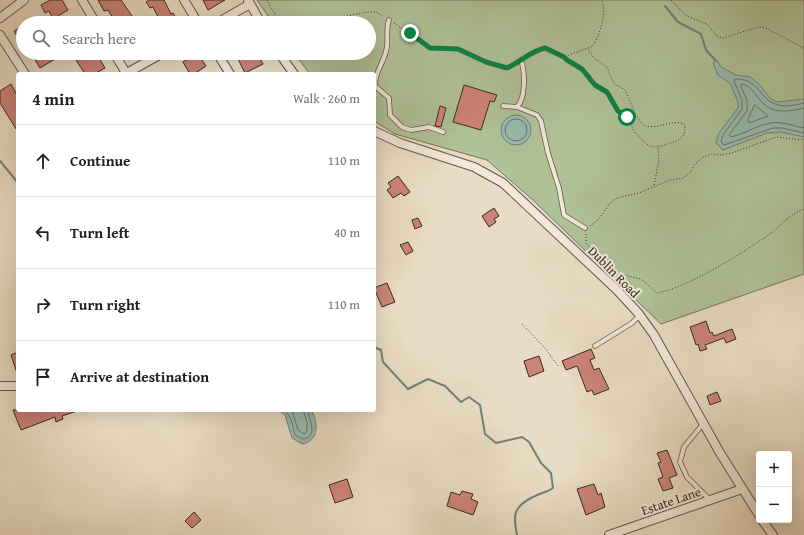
<!DOCTYPE html>
<html lang="en">
<head>
<meta charset="utf-8">
<style>
	body { margin:0; font-family:"Gentium Book Plus",serif; background:#f6f6f6; color:#202124 }
	.controls { position:absolute; right:12px; bottom:12px; display:grid; overflow:hidden; border-radius:4px; box-shadow:0 4px 16px #0002 }
	.controls button { width:36px; height:36px; display:grid; place-items:center; padding:0; border:0; border-bottom:1px solid #e0e0e0; background:#fff; color:#202124; font:20px sans-serif }
	.stop { position:absolute; width:12px; height:12px; margin:-9px; border:3px solid #0b8043; border-radius:50%; background:#fff }
	.stop.end { background:#0b8043; border-color:#fff; box-shadow:0 1px 4px #0008 }
	.list { margin:0; padding:0; list-style:none }
	h2 { display:flex; justify-content:space-between; align-items:center; height:52px; margin:0; padding:0 16px; font-size:17px }
	h2 small { font-size:13px; font-weight:400; color:#757577 }
	.list li { display:grid; grid-template-columns:26px 1fr auto; gap:12px; align-items:center; box-sizing:border-box; height:72px; padding:0 16px; border-top:1px solid #e0e0e0 }
	.list b { display:block; font-size:15px; white-space:nowrap }
	.list em { font-size:13px; font-style:normal; color:#757577 }
	.icon { flex:none; width:22px; height:22px; fill:none; stroke:currentColor; stroke-width:2; stroke-linecap:round; stroke-linejoin:round }
	.map { position:relative; flex:none; width:804px; height:535px; overflow:hidden }
	.search { position:absolute; background:#fff; box-shadow:0 4px 16px #0002; left:16px; top:16px; width:360px; height:44px; display:flex; align-items:center; gap:10px; box-sizing:border-box; padding:0 14px; border-radius:22px; color:#757577; font-size:15px }
	.panel { position:absolute; background:#fff; box-shadow:0 4px 16px #0002; left:16px; top:72px; width:360px; height:340px; border-radius:4px }
	.map>svg:first-child { display:block }
	.green { fill:#b0c299; stroke:#73765e }
	.water { fill:#98bcb0; stroke:#718278 }
	.lines { fill:none; stroke-linecap:round; stroke-linejoin:round }
	.shore { stroke:#67736a; stroke-width:1 }
	.stream { stroke:#718278; stroke-width:2 }
	.building { fill:#cc8379; stroke:#362a24 }
	.lane-casing { stroke:#63564c; stroke-width:5.5 }
	.street-casing { stroke:#63564c; stroke-width:10 }
	.path { stroke:#362a24; stroke-width:1; stroke-dasharray:1 2; stroke-linecap:butt }
	.lane { stroke:#f1e8d9; stroke-width:4 }
	.street { stroke:#f1e8d9; stroke-width:8 }
	.route { stroke:#0b8043; stroke-width:5 }
	.labels { text-anchor:middle; dominant-baseline:central; stroke-width:4; stroke-linejoin:round; paint-order:stroke }
	.street-label { font-size:13px; fill:#362a24; stroke:#f1e8d9 }
</style>
</head>
<body>
<div class="map">
<svg width="804" height="535" viewBox="0 0 804 535">
	<rect width="100%" height="100%" fill="#e9dcc4"/>
	<filter id="stains"><feTurbulence type="fractalNoise" baseFrequency=".005" numOctaves="4"/><feColorMatrix values="0 0 0 0 .2 0 0 0 0 .09 0 0 0 0 .02 0 0 0 .5 -.17"/></filter>
	<radialGradient id="worn" r=".72"><stop offset=".6" stop-color="#630" stop-opacity="0"/><stop offset="1" stop-color="#630" stop-opacity=".3"/></radialGradient>
	<path class="green" d="M 257,0 L 804,0 L 804,274 L 661,324 L 534,201 L 487,160 L 395,134 L 374,121 L 374,74 L 310,74 L 294,53 L 369,53 L 369,23 L 273,23 Z"/>
	<path class="water" d="M 717,60 L 721,67 L 736,75 L 750,77 L 758,83 L 771,99 L 777,102 L 804,99 L 804,137 L 781,132 L 767,133 L 723,150 L 716,143 L 719,133 L 738,108 L 738,102 L 730,83 L 718,75 L 713,63 Z
		M501 130a15 15 0 1 1 30 0a15 15 0 1 1-30 0Z
		M 278,410 L 311,410 C 319,422 319,441 302,444 L 292,438 L 285,415 Z"/>
	<g class="lines">
		<path class="shore" d="M 804,103 C 756,117 768,78 735,79 L 734,81 L 742,100 L 742,109 L 723,135 L 721,142 L 724,145 L 773,128 L 782,128 L 804,133
			M 755,105 L 768,116 L 749,123 L 748,120 Z
			M 804,108 C 793,111 774,114 765,105 C 757,99 753,86 742,84 L 741,87 L 747,100 L 747,111 L 729,135 L 731,137 C 749,133 763,120 782,123 C 790,124 797,127 804,128
			M505 130a11 11 0 1 1 22 0a11 11 0 1 1-22 0Z
			M 285,410 L 291,419 L 295,435 L 303,439 C 319,436 309,420 308,410
			M 292,410 L 298,430 L 304,434 L 307,431 L 307,422 L 303,410"/>
		<path class="stream" d="M 665,6 L 678,22 L 701,34 L 706,50 L 716,61
			M 0,161 L 18,183
			M 374,347 L 381,350 L 383,362 L 408,389 L 428,379 L 445,386 L 461,402 L 469,397 L 480,405 L 485,434 L 496,443 L 522,437 L 529,442 L 541,463 L 551,473 L 553,488 C 546,493 540,493 533,497 C 513,507 513,515 517,535"/>
	</g>
	<path class="building" d="M 50,0 L 62,0 L 68,10 L 53,19 L 49,11 L 45,13 L 41,5 Z
		M 98,0 L 121,0 L 137,23 L 116,23 L 108,10 L 104,11 Z
		M 149,0 L 164,0 L 171,14 L 173,13 L 179,23 L 161,23 L 153,7 L 150,8 L 146,2 Z
		M 203,0 L 225,0 L 208,10 Z
		M 23,26 L 23,46 L 14,31 Z
		M 31,53 L 51,53 L 55,59 L 40,68 Z
		M 94,53 L 96,53 L 105,68 L 94,74 L 85,74 L 76,60 L 83,56 L 85,58 Z
		M 197,53 L 206,66 L 194,74 L 190,74 L 183,62 Z
		M 245,53 L 257,53 L 263,64 L 245,73 L 237,57 Z
		M 11,84 L 18,97 L 18,132 L 0,103 L 0,91 Z
		M 464,85 L 497,95 L 494,102 L 490,101 L 481,130 L 453,122 Z
		M 440,106 L 446,108 L 441,127 L 435,126 Z
		M 398,176 L 410,192 L 404,196 L 401,193 L 393,198 L 387,190 L 391,187 L 388,183 Z
		M 494,208 L 499,216 L 494,219 L 496,222 L 489,227 L 482,216 Z
		M 418,218 L 422,226 L 415,229 L 412,220 Z
		M 408,242 L 413,251 L 406,255 L 400,245 Z
		M 387,283 L 395,302 L 382,307 L 374,288 Z
		M 706,321 L 710,333 L 712,332 L 714,336 L 732,329 L 736,339 L 726,343 L 724,338 L 705,345 L 707,349 L 700,351 L 698,344 L 696,345 L 690,327 Z
		M 591,349 L 595,358 L 590,360 L 594,370 L 599,368 L 609,389 L 594,395 L 592,390 L 587,392 L 577,366 L 566,370 L 562,361 Z
		M 18,352 L 18,373 L 17,373 L 11,355 Z
		M 539,356 L 544,371 L 529,377 L 524,361 Z
		M 717,392 L 721,401 L 710,405 L 707,396 Z
		M 13,410 L 77,410 L 77,411 L 62,416 L 63,419 L 56,422 L 55,417 L 21,430 Z
		M 667,450 L 677,475 L 669,478 L 673,488 L 663,491 L 658,479 L 663,477 L 658,463 L 661,462 L 657,453 Z
		M 347,479 L 353,497 L 335,503 L 329,485 Z
		M 594,484 L 598,495 L 601,493 L 605,507 L 586,515 L 577,489 Z
		M 462,491 L 473,494 L 471,499 L 478,502 L 473,515 L 447,506 L 451,492 L 460,495 Z
		M 194,512 L 201,520 L 192,528 L 185,521 Z"/>
	<g class="lines">
		<g class="lane-casing">
			<path id="lane" d="M 389,20 C 386,28 388,37 387,46 C 386,60 374,72 375,86 L 389,98 L 390,115 L 402,127 L 411,130 L 429,127 L 443,132
				M 503,106 L 517,107 C 526,98 525,72 521,60
				M 517,107 L 537,115 L 541,121 L 548,153 L 559,188 L 564,215 L 585,228
				M 595,346 L 632,323 L 640,315
				M 703,424 L 684,447 L 680,462 L 687,477 L 710,500"/>
		</g>
		<g class="street-casing">
			<path id="street" d="M 82,0 L 96,23
				M 184,0 L 198,23
				M 248,0 L 261,23
				M 0,18 L 24,0
				M 217,23 L 250,4
				M 0,35 L 25,74
				M 114,53 L 126,73
				M 217,53 L 230,74
				M 279,53 L 294,74
				M 125,74 L 163,53
				M 374,131 L 400,143 L 474,167 L 503,183 L 617,290 L 639,314 L 654,335 L 720,453 L 759,515
				M 0,386 L 18,386
				M 762,520 L 773,535
				M 609,535 L 742,489"/>
		</g>
		<path class="path" d="M 267,0 L 277,18 L 282,23
			M 671,0 L 687,16 L 707,24 L 717,36 L 723,38 L 758,27 L 766,28 L 804,48
			M 325,23 L 327,20 L 367,12 L 377,12 L 384,17
			M 394,23 L 430,48 L 458,49 L 498,66 L 507,68 L 516,63
			M 524,56 L 545,48 L 564,57 L 593,46 C 601,31 606,17 602,0
			M 565,57 L 581,69 L 595,85 L 607,91 L 618,111 L 627,117 L 635,133 L 649,146 L 658,147 L 677,141 L 684,135 L 685,128 L 684,124 C 671,118 649,135 640,121 C 632,110 631,101 625,90 L 615,84 L 611,78 L 607,67 L 594,58 L 588,49
			M 654,185 L 659,160 L 658,147
			M 590,226 L 598,220 L 611,202 L 617,198 L 639,193 L 670,180 L 683,178 L 690,173 L 695,164 L 703,157 L 712,154 L 721,155 L 732,153 L 776,137 L 804,140
			M 586,234 L 586,243 L 613,270 L 620,274 L 641,279 L 657,293 C 687,288 741,254 767,236 C 780,227 789,214 804,209
			M 522,324 L 545,348 L 558,366"/>
		<use href="#lane" class="lane"/>
		<use href="#street" class="street"/>
	</g>
	<g class="lines">
		<path class="route" d="M 410,33 L 430,48 L 458,49 L 486,62 L 507,68 C 522,61 529,52 545,48 L 564,57 L 567,60 L 582,69 L 595,85 L 607,92 L 618,111 L 627,117"/>
	</g>
	<g class="labels">
		<g class="street-label">
			<text transform="translate(614 272) rotate(45)">Dublin Road</text>
			<text transform="translate(671 501) rotate(-19)">Estate Lane</text>
		</g>
	</g>
	<rect width="100%" height="100%" filter="url(#stains)"/>
	<rect width="100%" height="100%" fill="url(#worn)"/>
</svg>
<div class="controls">
<button>+</button>
<button>−</button>
</div>
<div class="stop" style="left:627px;top:117px"></div>
<div class="stop end" style="left:410px;top:33px"></div>
<div class="search"><svg class="icon" aria-label="search" viewBox="0 0 24 24"><circle cx="10" cy="10" r="6"/><path d="M15 15l6 6"/></svg>Search here</div>
<section class="panel">
<h2>4 min<small>Walk · 260 m</small></h2>
<ul class="list">
<li><svg class="icon" aria-label="ahead" viewBox="0 0 24 24"><path d="M12 20V5M6 11l6-6 6 6"/></svg><div><b>Continue</b></div><em>110 m</em></li>
<li><svg class="icon" aria-label="left" viewBox="0 0 24 24"><path d="M17 20v-9H6M10 6l-5 5 5 5"/></svg><div><b>Turn left</b></div><em>40 m</em></li>
<li><svg class="icon" aria-label="right" viewBox="0 0 24 24"><path d="M7 20v-9h11M14 6l5 5-5 5"/></svg><div><b>Turn right</b></div><em>110 m</em></li>
<li><svg class="icon" aria-label="arrive" viewBox="0 0 24 24"><path d="M6 21V4h12l-3 4 3 4H6"/></svg><div><b>Arrive at destination</b></div></li>
</ul>
</section>
</div>
</body>
</html>
